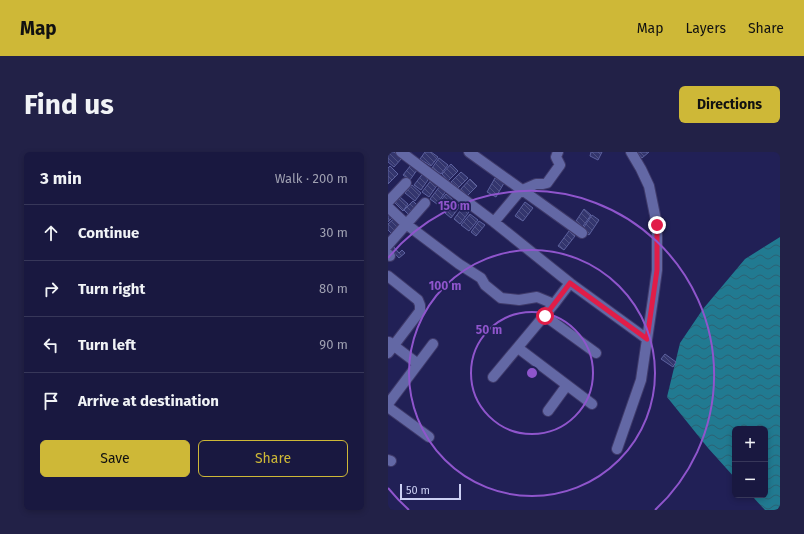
<!DOCTYPE html>
<html lang="en">
<head>
<meta charset="utf-8">
<style>
	body { margin:0; font-family:"Fira Sans",sans-serif; background:#222147; color:#f1f3f6 }
	.controls { position:absolute; right:12px; bottom:12px; display:grid; overflow:hidden; border-radius:6px; box-shadow:0 2px 6px #0003 }
	.controls button { width:36px; height:36px; display:grid; place-items:center; padding:0; border:0; border-bottom:1px solid #373759; background:#191840; color:#f1f3f6; font:20px sans-serif }
	.scale { position:absolute; left:12px; bottom:10px; width:61px; box-sizing:border-box; padding-left:4px; border:2px solid #ccd0f3; border-top:0; font-size:11px; line-height:14px; white-space:nowrap; color:#ccd0f3; -webkit-text-stroke:3px #212056; paint-order:stroke }
	.stop { position:absolute; width:12px; height:12px; margin:-9px; border:3px solid #e11d48; border-radius:50%; background:#fff }
	.stop.end { background:#e11d48; border-color:#fff; box-shadow:0 1px 4px #0008 }
	.list { margin:0; padding:0; list-style:none }
	h2 { display:flex; justify-content:space-between; align-items:center; height:52px; margin:0; padding:0 16px; font-size:17px }
	h2 small { font-size:13px; font-weight:400; color:#9fa0b1 }
	.list li { display:grid; grid-template-columns:26px 1fr auto; gap:12px; align-items:center; box-sizing:border-box; height:56px; padding:0 16px; border-top:1px solid #373759 }
	.list b { display:block; font-size:15px; white-space:nowrap }
	.list em { font-size:13px; font-style:normal; color:#9fa0b1 }
	.actions { display:flex; gap:8px; padding:12px 16px }
	.actions a { flex:1; padding:9px 0; border:1px solid #ceb837; border-radius:6px; text-align:center; font-size:14px; color:#ceb837 }
	.actions .main { background:#ceb837; color:#111 }
	.icon { flex:none; width:22px; height:22px; fill:none; stroke:currentColor; stroke-width:2; stroke-linecap:round; stroke-linejoin:round }
	.map { position:relative; flex:none; width:392px; height:358px; overflow:hidden; border-radius:6px }
	header { display:flex; align-items:center; gap:24px; box-sizing:border-box; height:56px; padding:0 20px; background:#ceb837; color:#111 }
	header strong { font-size:19px }
	nav { display:flex; gap:22px; margin-inline-start:auto; font-size:14px }
	.intro { display:flex; align-items:center; justify-content:space-between; box-sizing:border-box; height:96px; padding:0 24px }
	h1 { margin:0; font-size:28px }
	.button { padding:10px 18px; border-radius:6px; background:#ceb837; color:#111; font-size:14px; font-weight:700 }
	main { display:flex; gap:24px; padding:0 24px }
	aside { flex:1; background:#191840; border-radius:6px; box-shadow:0 2px 6px #0003 }
	.map>svg:first-child { display:block }
	.water { fill:url(#water-waves) }
	.building { fill:url(#building-back-hatch); stroke:#5d629f }
	.lines { fill:none; stroke-linecap:round; stroke-linejoin:round }
	.minor-casing { stroke:#3f3a6a; stroke-width:12 }
	.minor { stroke:#6368a5; stroke-width:10 }
	.route { stroke:#e11d48; stroke-width:5 }
	.ring { fill:none; stroke:#8f55cc; stroke-width:2 }
	.centre { fill:#8f55cc; stroke:#212056; stroke-width:2 }
	.ring-label { font-size:12px; text-anchor:middle; font-weight:bold; fill:#8f55cc; stroke:#212056; stroke-width:3.5; stroke-linejoin:round; paint-order:stroke }
</style>
</head>
<body>
<header>
<strong>Map</strong>
<nav><a>Map</a><a>Layers</a><a>Share</a></nav>
</header>
<div class="intro"><h1>Find us</h1><a class="button">Directions</a></div>
<main>
<aside>
<h2>3 min<small>Walk · 200 m</small></h2>
<ul class="list">
<li><svg class="icon" aria-label="ahead" viewBox="0 0 24 24"><path d="M12 20V5M6 11l6-6 6 6"/></svg><div><b>Continue</b></div><em>30 m</em></li>
<li><svg class="icon" aria-label="right" viewBox="0 0 24 24"><path d="M7 20v-9h11M14 6l5 5-5 5"/></svg><div><b>Turn right</b></div><em>80 m</em></li>
<li><svg class="icon" aria-label="left" viewBox="0 0 24 24"><path d="M17 20v-9H6M10 6l-5 5 5 5"/></svg><div><b>Turn left</b></div><em>90 m</em></li>
<li><svg class="icon" aria-label="arrive" viewBox="0 0 24 24"><path d="M6 21V4h12l-3 4 3 4H6"/></svg><div><b>Arrive at destination</b></div></li>
</ul>
<div class="actions"><a class="main">Save</a><a>Share</a></div>
</aside>
<div class="map">
<svg width="392" height="358" viewBox="0 0 392 358">
	<defs>
		<pattern id="water-waves" width="16" height="10" patternUnits="userSpaceOnUse"><rect width="16" height="10" fill="#217a91"/><path d="M0 5q4-4 8 0t8 0" fill="none" stroke="#2c6274"/></pattern>
		<pattern id="building-back-hatch" width="6" height="6" patternUnits="userSpaceOnUse"><rect width="6" height="6" fill="#33356d"/><path d="M-1 5l2 2M0 0l6 6M5-1l2 2" fill="none" stroke="#4f5182"/></pattern>
	</defs>
	<rect width="100%" height="100%" fill="#212056"/>
	<path class="water" d="M 392,85 L 392,358 L 377,358 L 363,343 L 377,343 L 377,277 L 347,277 L 347,326 L 320,296 L 279,245 L 292,191 L 315,157 L 357,107 Z"/>
	<path class="building" d="M 0,0 L 7,0 L 14,6 L 6,15 L 0,10 Z
		M 37,0 L 43,0 L 50,5 L 43,14 L 32,7 Z
		M 203,0 L 214,0 L 210,8 L 202,4 Z
		M 249,0 L 261,0 L 254,6 Z
		M 51,6 L 60,13 L 53,22 L 44,16 Z
		M 63,12 L 70,19 L 60,29 L 54,22 Z
		M 23,13 L 29,18 L 22,28 L 15,23 Z
		M 2,14 L 10,22 L 0,32 L 0,16 Z
		M 36,20 L 42,25 L 33,38 L 26,33 Z
		M 73,20 L 80,26 L 70,36 L 63,30 Z
		M 107,26 L 116,31 L 108,45 L 99,40 Z
		M 44,27 L 50,32 L 41,45 L 34,40 Z
		M 82,27 L 89,34 L 79,44 L 72,38 Z
		M 24,33 L 33,41 L 27,49 L 17,41 Z
		M 52,34 L 58,39 L 49,52 L 42,47 Z
		M 58,42 L 65,48 L 58,58 L 50,52 Z
		M 12,45 L 20,52 L 15,59 L 7,51 Z
		M 25,49 L 32,56 L 23,65 L 16,58 Z
		M 66,49 L 72,54 L 63,66 L 57,61 Z
		M 137,50 L 145,56 L 135,69 L 127,64 Z
		M 75,55 L 81,60 L 72,72 L 66,67 Z
		M 196,57 L 203,63 L 193,77 L 186,72 Z
		M 0,59 L 6,64 L 0,70 Z
		M 82,62 L 90,68 L 81,79 L 73,73 Z
		M 204,63 L 211,68 L 201,83 L 194,78 Z
		M 9,64 L 15,71 L 4,82 L 0,78 L 0,72 Z
		M 91,69 L 97,73 L 88,84 L 83,80 Z
		M 181,79 L 187,84 L 176,98 L 170,94 Z
		M 5,94 L 11,101 L 14,98 L 17,101 L 11,106 L 2,96 Z
		M 277,202 L 288,210 L 285,215 L 273,207 Z"/>
	<g class="lines">
		<g class="minor-casing">
			<path id="minor" d="M 13,0 L 106,70 L 132,39 L 148,32 L 155,32 L 159,31 L 172,13 L 168,5 L 170,0
				M 81,0 L 194,81
				M 0,50 L 18,31
				M 0,55 L 18,72 L 71,112 L 93,126 L 97,133 L 113,146 L 131,148 L 149,145 L 166,152
				M 0,93 L 37,51
				M 0,102 L 2,104
				M 0,124 L 30,148 L 32,153 L 32,159 L 0,201
				M 182,131 L 259,187
				M 157,164 L 208,201
				M 1,190 L 30,212
				M 130,196 L 204,252
				M 105,225 L 166,152 L 182,131 L 106,70
				M 0,252 L 45,192
				M 0,255 L 41,285
				M 160,259 L 179,233
				M 229,297 L 253,228 L 265,147 L 269,118 L 269,73 L 261,34 L 253,17 L 243,0
				M 0,308 L 3,309"/>
		</g>
		<use href="#minor" class="minor"/>
	</g>
	<g class="lines">
		<path class="route" d="M 157,164 L 182,131 L 259,187 L 269,118 L 269,73"/>
	</g>
	<g class="ring">
		<circle cx="144" cy="221" r="61"/>
		<circle cx="144" cy="221" r="123"/>
		<path d="M21 358A184 184 0 0 1 0 336M0 106A184 184 0 1 1 267 358"/>
	</g>
	<circle cx="144" cy="221" r="6" class="centre"/>
	<g class="ring-label">
		<text x="66" y="58">150 m</text>
		<text x="57" y="138">100 m</text>
		<text x="101" y="182">50 m</text>
	</g>
</svg>
<div class="controls">
<button>+</button>
<button>−</button>
</div>
<div class="scale">50 m</div>
<div class="stop" style="left:157px;top:164px"></div>
<div class="stop end" style="left:269px;top:73px"></div>
</div>
</main>
</body>
</html>
